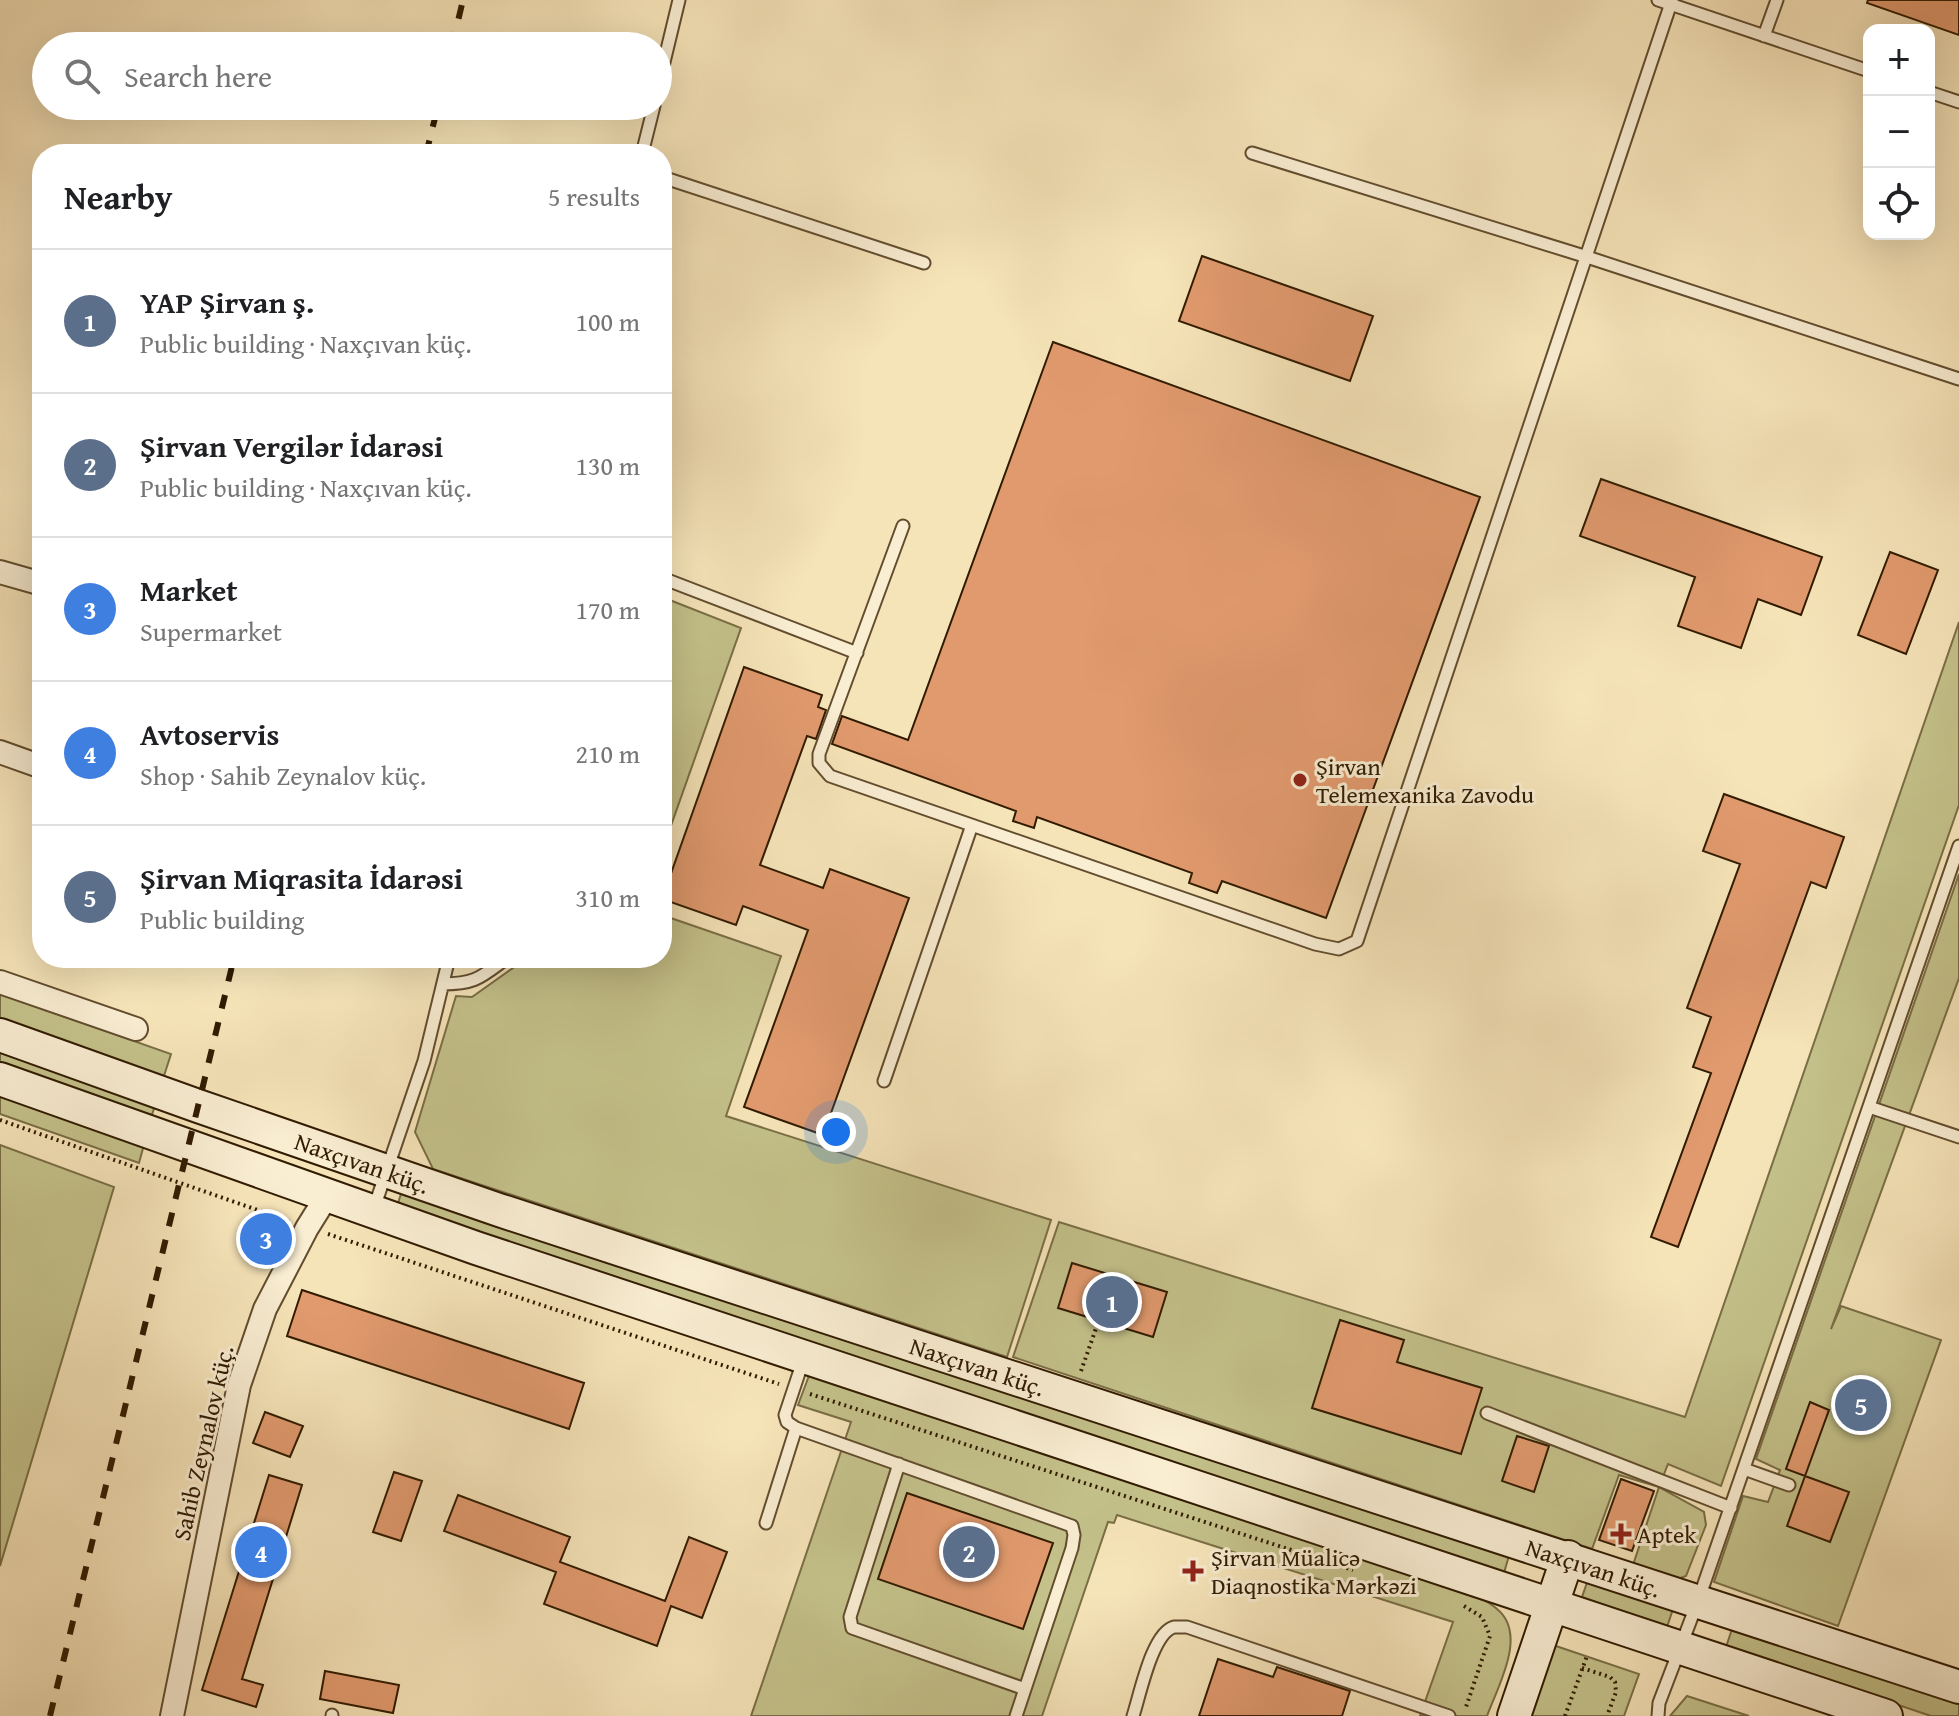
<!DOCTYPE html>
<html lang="en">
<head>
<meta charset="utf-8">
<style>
	body { margin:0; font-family:"Gentium Book Plus",serif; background:#f6f6f6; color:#202124 }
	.controls { position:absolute; right:24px; top:24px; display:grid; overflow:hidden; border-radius:16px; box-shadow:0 8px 32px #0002 }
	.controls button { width:72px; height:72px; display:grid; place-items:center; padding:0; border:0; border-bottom:2px solid #e0e0e0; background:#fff; color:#202124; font:40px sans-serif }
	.you { position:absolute; left:836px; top:1132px; width:28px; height:28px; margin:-20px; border:6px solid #fff; border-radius:50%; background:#1a73e8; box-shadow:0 0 0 12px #1a73e833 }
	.badge { display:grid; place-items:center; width:52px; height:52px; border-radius:50%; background:#8f2418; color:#fff; font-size:26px; font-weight:700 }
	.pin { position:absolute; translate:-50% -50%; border:4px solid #fff; box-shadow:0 2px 8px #0006 }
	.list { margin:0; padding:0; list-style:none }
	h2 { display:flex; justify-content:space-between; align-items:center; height:104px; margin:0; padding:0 32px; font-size:34px }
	h2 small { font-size:26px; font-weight:400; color:#757577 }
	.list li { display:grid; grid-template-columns:52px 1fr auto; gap:24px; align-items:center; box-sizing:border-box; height:144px; padding:0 32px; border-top:2px solid #e0e0e0 }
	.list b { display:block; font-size:30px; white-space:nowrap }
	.list p { margin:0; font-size:26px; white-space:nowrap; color:#757577 }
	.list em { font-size:26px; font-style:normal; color:#757577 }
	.icon { flex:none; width:44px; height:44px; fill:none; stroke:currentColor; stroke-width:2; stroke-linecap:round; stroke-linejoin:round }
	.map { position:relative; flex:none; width:1959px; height:1716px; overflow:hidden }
	.search { position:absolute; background:#fff; box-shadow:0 8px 32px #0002; left:32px; top:32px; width:640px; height:88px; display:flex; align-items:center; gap:20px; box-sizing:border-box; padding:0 28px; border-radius:44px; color:#757577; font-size:30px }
	.panel { position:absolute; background:#fff; box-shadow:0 8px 32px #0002; left:32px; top:144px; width:640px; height:824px; border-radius:32px }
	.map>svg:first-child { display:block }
	.green { fill:#c4c18a; stroke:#7a6e45; stroke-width:2 }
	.building { fill:#e19a6e; stroke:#311b00; stroke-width:2 }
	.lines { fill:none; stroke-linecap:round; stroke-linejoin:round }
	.lane-casing { stroke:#624d2e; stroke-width:15 }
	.street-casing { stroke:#624d2e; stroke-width:26 }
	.secondary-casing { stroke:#311b00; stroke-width:36 }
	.path { stroke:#311b00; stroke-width:4; stroke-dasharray:2 4; stroke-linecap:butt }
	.lane { stroke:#f9edd2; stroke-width:11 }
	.street { stroke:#f9edd2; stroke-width:22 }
	.secondary { stroke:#f9edd2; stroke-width:32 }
	.rail { stroke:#311b00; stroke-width:6; stroke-dasharray:14 14; stroke-linecap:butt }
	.poi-dot { fill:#8f2418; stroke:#f9edd2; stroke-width:3 }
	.labels { text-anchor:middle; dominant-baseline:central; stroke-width:6; stroke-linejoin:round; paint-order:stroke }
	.poi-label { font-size:24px; fill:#311b00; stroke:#f9edd2; text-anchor:start }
	.street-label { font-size:24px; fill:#311b00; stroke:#f9edd2 }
</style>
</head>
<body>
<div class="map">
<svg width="1959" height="1716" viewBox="0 0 1959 1716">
	<rect width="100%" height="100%" fill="#f6e4b9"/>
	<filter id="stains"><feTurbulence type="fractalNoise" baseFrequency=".0025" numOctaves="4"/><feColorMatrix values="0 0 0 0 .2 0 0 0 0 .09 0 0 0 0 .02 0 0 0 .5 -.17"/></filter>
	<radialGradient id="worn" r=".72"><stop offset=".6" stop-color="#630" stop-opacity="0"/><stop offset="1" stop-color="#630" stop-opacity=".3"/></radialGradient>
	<path class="green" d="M 662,597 L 741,628 L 662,851 Z
		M 1959,622 L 1959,805 L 1721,1486 L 1668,1464 L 1659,1487 L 1704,1512 L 1706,1525 L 1686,1576 L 1672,1581 L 1632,1568 L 1659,1487 L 1619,1475 L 1592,1549 L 1013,1357 L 1059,1222 L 1685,1417 Z
		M 1959,874 L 1959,978 L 1831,1329 L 1841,1306 L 1941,1340 L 1838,1626 L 1714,1582 L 1743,1496 L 1768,1502 L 1780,1470 L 1756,1459 Z
		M 662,915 L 781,956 L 726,1116 L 1051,1220 L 1007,1357 L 433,1169 L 415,1132 L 456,996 L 472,997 L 527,958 L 662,958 Z
		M 0,994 L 171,1054 L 162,1082 L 0,1024 Z
		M 0,1046 L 156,1103 L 149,1123 L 0,1069 Z
		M 0,1090 L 145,1141 L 139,1163 L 0,1114 Z
		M 0,1145 L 114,1187 L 0,1566 Z
		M 402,1191 L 1510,1552 L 1504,1573 L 396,1209 Z
		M 810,1373 L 1475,1595 C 1482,1599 1491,1603 1497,1609 C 1528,1634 1498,1686 1487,1716 L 1420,1716 L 1453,1622 L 1117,1515 L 1114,1523 L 1108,1522 L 1042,1716 L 751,1716 L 851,1422 L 798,1405 Z
		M 1589,1577 L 1674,1606 L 1667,1627 L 1582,1597 Z
		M 1733,1626 L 1959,1699 L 1959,1716 L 1931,1716 L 1726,1647 Z
		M 1553,1645 L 1639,1674 L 1624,1716 L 1528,1716 Z
		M 1687,1696 L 1749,1716 L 1670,1716 Z"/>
	<path class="building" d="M 1868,0 L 1959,0 L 1959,35 L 1867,3 Z
		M 1202,256 L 1373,316 L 1350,381 L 1179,321 Z
		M 1053,342 L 1480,497 L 1326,918 L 1222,881 L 1217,893 L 1189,883 L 1192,873 L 1037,817 L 1034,828 L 1013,821 L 1016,811 L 832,744 L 842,716 L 908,740 Z
		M 1601,479 L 1822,557 L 1801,615 L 1758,599 L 1741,648 L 1678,626 L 1695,577 L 1580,536 Z
		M 1890,552 L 1938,570 L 1906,654 L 1858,635 Z
		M 744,667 L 822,695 L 818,707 L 826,710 L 816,739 L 807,736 L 760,865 L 823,888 L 830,869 L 909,898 L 823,1135 L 744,1107 L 808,930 L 743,906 L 736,925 L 662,899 Z
		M 1724,794 L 1844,837 L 1826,888 L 1811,882 L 1678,1247 L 1651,1237 L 1711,1073 L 1693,1067 L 1711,1017 L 1687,1008 L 1740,864 L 1703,851 Z
		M 260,1223 L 281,1230 L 270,1258 L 249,1251 Z
		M 1072,1263 L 1167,1292 L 1153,1337 L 1058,1308 Z
		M 302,1290 L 584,1383 L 569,1429 L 287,1336 Z
		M 1340,1320 L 1404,1340 L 1397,1362 L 1482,1388 L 1461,1454 L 1312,1408 Z
		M 1810,1402 L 1829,1410 L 1805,1476 L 1786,1469 Z
		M 265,1412 L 303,1426 L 290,1457 L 253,1443 Z
		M 1517,1436 L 1549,1446 L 1534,1492 L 1502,1481 Z
		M 394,1472 L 422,1481 L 401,1541 L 373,1532 Z
		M 269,1475 L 302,1485 L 242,1679 L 263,1685 L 256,1707 L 202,1690 Z
		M 1805,1476 L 1849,1492 L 1830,1542 L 1787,1526 Z
		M 1621,1479 L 1654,1491 L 1632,1551 L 1599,1540 Z
		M 907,1493 L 1053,1543 L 1023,1629 L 878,1579 Z
		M 458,1495 L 570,1537 L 560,1562 L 665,1601 L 689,1537 L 727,1552 L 702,1618 L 671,1606 L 657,1646 L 544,1604 L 556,1572 L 444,1531 Z
		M 1218,1659 L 1273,1677 L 1277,1667 L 1350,1691 L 1342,1716 L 1199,1716 Z
		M 325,1671 L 399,1685 L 393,1713 L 320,1699 Z"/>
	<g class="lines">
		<g class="lane-casing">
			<path id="lane" d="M 1658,0 L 1869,71
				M 1764,36 L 1777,0
				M 658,87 L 679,0
				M 1929,92 L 1959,102
				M 1252,153 L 1584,256 L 1959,379
				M 642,154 L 654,106
				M 662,177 L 924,263
				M 903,526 L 819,754 L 819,763 L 830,776 L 1315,944 L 1339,949 L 1357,941 L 1672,0
				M 662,578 L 857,653
				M 443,984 C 476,984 481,977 507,958
				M 884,1081 L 972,825
				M 1869,1107 L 1959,1137
				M 374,1208 L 424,1061 L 449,958
				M 804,1358 L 785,1415 L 787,1422 L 796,1428 L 1072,1526 L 1074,1535 L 1072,1548 L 1016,1716
				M 1487,1413 L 1731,1508
				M 899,1464 L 850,1617 L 852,1628 L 1025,1689
				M 1744,1469 L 1789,1485
				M 766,1523 L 796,1428
				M 332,1716 L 332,1715
				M 1133,1716 C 1140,1695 1152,1633 1174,1627 C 1175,1627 1187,1627 1187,1627 L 1449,1716
				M 1658,1716 L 1659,1703 L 1698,1601 L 1959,846"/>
		</g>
		<g class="street-casing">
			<path id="street" d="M 0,572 L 42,584
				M 0,752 L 42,767
				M 0,982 L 136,1029
				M 172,1716 L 239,1385 L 265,1309 L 307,1228 L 327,1196"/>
		</g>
		<g class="secondary-casing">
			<g id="secondary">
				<path id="s1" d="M 0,1035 L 198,1106 L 499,1210 L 1959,1687"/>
				<path d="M 0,1079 L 476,1248 L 1886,1716"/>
				<path d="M 1514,1716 L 1568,1557"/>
			</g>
		</g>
		<path class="path" d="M 662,889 L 664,889
			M 0,1120 L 289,1221
			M 328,1234 L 779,1384
			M 1081,1371 L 1099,1320
			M 810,1394 L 1353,1570
			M 1464,1606 L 1482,1617 L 1490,1636 L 1465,1710
			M 1582,1668 L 1610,1677 L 1615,1682 L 1616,1692 L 1607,1716
			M 1565,1716 L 1587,1656"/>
		<use href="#lane" class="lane"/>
		<use href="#street" class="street"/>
		<use href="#secondary" class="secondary"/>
		<path class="rail" d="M 452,46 L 463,0
			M 426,154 L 438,106
			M 50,1716 L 234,958"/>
	</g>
	<g class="poi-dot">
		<circle cx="1300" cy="780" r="8"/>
		<path d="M1617 1522h8v8h8v8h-8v8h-8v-8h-8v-8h8z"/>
		<path d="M1189 1559h8v8h8v8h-8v8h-8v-8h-8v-8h8z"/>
	</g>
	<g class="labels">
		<g class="poi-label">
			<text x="1316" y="766">Şirvan<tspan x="1316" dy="28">Telemexanika Zavodu</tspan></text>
			<text x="1637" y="1534">Aptek</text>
			<text x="1211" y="1557">Şirvan Müalicə<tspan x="1211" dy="28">Diaqnostika Mərkəzi</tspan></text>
		</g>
		<g class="street-label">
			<text stroke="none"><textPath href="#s1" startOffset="384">Naxçıvan küç.</textPath></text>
			<text stroke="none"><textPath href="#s1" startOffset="1032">Naxçıvan küç.</textPath></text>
			<text transform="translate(203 1443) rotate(-77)">Sahib Zeynalov küç.</text>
			<text stroke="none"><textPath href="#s1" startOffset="1680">Naxçıvan küç.</textPath></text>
		</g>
	</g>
	<rect width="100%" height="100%" filter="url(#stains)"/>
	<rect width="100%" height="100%" fill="url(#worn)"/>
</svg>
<div class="controls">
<button>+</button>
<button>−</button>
<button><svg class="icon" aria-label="locate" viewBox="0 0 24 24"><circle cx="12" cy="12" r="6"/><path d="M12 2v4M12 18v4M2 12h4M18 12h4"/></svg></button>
</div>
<div class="you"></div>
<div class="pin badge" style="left:1112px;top:1302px;background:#5c6f8a">1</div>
<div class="pin badge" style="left:969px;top:1552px;background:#5c6f8a">2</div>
<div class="pin badge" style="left:266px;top:1239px;background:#3f7fe0">3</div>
<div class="pin badge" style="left:261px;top:1552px;background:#3f7fe0">4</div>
<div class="pin badge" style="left:1861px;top:1405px;background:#5c6f8a">5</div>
<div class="search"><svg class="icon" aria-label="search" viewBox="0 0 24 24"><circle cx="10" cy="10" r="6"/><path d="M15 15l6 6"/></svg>Search here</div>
<section class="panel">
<h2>Nearby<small>5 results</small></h2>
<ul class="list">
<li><span class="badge" style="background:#5c6f8a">1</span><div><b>YAP Şirvan ş.</b><p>Public building · Naxçıvan küç.</p></div><em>100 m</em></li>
<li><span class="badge" style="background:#5c6f8a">2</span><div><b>Şirvan Vergilər İdarəsi</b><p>Public building · Naxçıvan küç.</p></div><em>130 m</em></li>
<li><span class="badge" style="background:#3f7fe0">3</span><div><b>Market</b><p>Supermarket</p></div><em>170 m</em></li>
<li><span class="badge" style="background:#3f7fe0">4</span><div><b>Avtoservis</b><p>Shop · Sahib Zeynalov küç.</p></div><em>210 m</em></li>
<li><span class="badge" style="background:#5c6f8a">5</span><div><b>Şirvan Miqrasita İdarəsi</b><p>Public building</p></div><em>310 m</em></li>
</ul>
</section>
</div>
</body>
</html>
